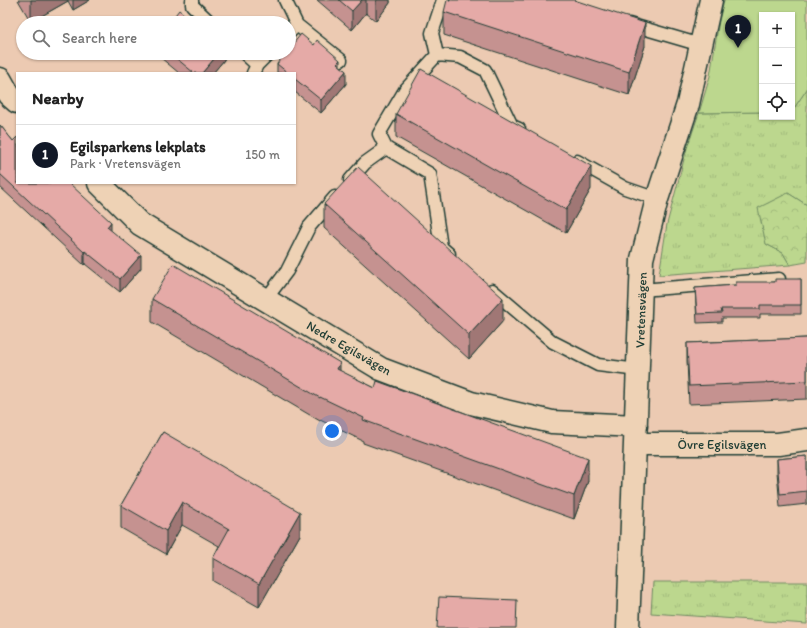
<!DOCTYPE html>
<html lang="en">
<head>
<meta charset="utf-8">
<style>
	body { margin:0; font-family:Itim,sans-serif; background:#f2f2f2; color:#222 }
	.controls { position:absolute; right:12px; top:12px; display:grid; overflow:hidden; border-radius:0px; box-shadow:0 1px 3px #0004 }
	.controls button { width:36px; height:36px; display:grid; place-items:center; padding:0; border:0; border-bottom:1px solid #e0e0e0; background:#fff; color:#222; font:20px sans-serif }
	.you { position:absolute; left:332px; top:431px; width:14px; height:14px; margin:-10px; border:3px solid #fff; border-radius:50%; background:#1a73e8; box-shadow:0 0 0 6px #1a73e833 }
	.badge { display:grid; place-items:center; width:26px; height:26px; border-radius:50%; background:#111827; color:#fff; font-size:13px; font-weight:700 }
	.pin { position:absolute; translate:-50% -33px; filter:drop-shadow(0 1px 2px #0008) }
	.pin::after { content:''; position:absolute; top:21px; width:14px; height:12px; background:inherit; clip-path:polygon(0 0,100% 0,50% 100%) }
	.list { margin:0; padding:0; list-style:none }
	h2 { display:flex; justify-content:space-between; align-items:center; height:52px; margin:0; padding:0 16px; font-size:17px }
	h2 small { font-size:13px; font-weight:400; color:#767676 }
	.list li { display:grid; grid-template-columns:26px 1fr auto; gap:12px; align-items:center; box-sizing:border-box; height:60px; padding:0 16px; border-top:1px solid #e0e0e0 }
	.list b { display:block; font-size:15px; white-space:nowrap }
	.list p { margin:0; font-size:13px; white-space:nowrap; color:#767676 }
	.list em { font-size:13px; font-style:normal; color:#767676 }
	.icon { flex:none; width:22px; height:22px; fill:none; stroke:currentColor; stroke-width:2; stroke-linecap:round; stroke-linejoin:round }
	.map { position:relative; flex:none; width:807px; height:628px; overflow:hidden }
	.search { position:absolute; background:#fff; box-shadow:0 1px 3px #0004; left:16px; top:16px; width:280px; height:44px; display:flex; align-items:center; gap:10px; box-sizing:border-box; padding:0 14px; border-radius:22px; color:#767676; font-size:15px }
	.panel { position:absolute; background:#fff; box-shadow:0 1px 3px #0004; left:16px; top:72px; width:280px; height:112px; border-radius:0px }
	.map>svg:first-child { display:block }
	.grass { fill:url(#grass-tufts); stroke:#6e8a61 }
	.forest { fill:url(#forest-crowns); stroke:#6e8a61 }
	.park { fill:#bcd78e; stroke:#6e8a61 }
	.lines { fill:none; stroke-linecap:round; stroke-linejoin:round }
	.lane-casing { stroke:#1f3d34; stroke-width:15 }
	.street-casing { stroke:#1f3d34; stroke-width:25 }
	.lane { stroke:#eed2b5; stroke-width:12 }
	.street { stroke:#eed2b5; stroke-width:22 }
	.wall { fill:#c59290; stroke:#1f3d34 }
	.shaded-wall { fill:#a07775; stroke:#1f3d34 }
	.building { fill:#e5aaa7; stroke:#1f3d34 }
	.labels { text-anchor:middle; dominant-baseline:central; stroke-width:3; stroke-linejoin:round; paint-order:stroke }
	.street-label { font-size:13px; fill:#1f3d34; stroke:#eed2b5 }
</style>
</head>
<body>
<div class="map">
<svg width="807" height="628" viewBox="0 0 807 628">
	<defs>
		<pattern id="grass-tufts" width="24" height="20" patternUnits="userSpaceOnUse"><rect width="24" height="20" fill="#bcd78e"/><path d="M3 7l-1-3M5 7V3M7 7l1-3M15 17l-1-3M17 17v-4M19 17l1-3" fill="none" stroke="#a1b97b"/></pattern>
		<pattern id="forest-crowns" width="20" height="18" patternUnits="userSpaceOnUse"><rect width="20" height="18" fill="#bcd78e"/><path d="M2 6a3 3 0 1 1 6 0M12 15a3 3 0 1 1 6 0" fill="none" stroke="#a1b97b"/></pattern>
	</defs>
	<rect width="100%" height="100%" fill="#eccab2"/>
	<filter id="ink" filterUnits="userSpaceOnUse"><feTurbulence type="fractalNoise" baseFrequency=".025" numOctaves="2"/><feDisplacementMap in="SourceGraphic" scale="8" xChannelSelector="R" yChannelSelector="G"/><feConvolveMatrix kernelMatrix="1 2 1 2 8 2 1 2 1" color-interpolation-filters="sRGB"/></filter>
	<g filter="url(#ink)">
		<path class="grass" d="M 807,89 L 807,205 L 788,193 L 766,244 L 783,253 L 790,265 L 659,275 L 667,224 L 687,148 L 699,113 L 762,112 L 762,117 L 792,117 L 792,111 Z
			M 653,582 L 807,582 L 807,624 L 651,613 Z"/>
		<path class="forest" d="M 788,193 L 807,205 L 807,262 L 790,265 L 783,253 L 766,244 L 758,208 Z"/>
		<path class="park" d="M 724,0 L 807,0 L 807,89 L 792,111 L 792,15 L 762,15 L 762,112 L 699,113 L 710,76 L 719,21 Z"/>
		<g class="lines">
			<g class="lane-casing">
				<path id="lane" d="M 192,0 L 192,5 L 211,23
					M 285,0 L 297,25 L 289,33
					M 443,0 L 432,33 L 437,55 L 405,90 L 379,134 L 386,148 L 430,174 L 441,247 L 449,254
					M 629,24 L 701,45
					M 297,25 L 341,60
					M 244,53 L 257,65
					M 437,55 L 460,57 L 485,70 L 512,126 L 519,129
					M 253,73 L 257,65 L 269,53
					M 577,161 L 625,188 L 657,199
					M 350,180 L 365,163 L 386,148
					M 492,290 L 553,342 L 598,365 L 638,370
					M 641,290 L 779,279
					M 266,299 L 287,271 L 309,227 L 335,197"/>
			</g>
			<g class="street-casing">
				<path id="street" d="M 0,79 L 9,95 L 17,102
					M 99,183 L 140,224 L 381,369 L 471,403 L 552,422 L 636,426
					M 636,444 L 778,444 L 807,440
					M 628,628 L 642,259 L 657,199 L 688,104 L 711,0"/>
			</g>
			<use href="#lane" class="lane"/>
			<use href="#street" class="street"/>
		</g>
		<path class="wall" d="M 18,0 L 90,0 L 73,10 L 68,1 L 31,22 Z
			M 317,0 L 390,0 L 390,3 L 376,21 L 366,13 L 352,30 Z
			M 444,12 L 645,46 L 629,95 L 444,35 Z
			M 314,45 L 340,66 L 346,84 L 321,113 L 295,92 L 295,73 L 277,73 L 277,64 Z
			M 155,53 L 224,53 L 224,60 L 213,73 L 179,73 Z
			M 396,114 L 591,189 L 566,233 L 396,137 Z
			M 0,125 L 13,141 L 111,231 L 141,268 L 120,292 L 85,264 L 84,265 L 0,187 Z
			M 324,204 L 503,321 L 469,359 L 324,228 Z
			M 801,279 L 801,314 L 760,314 L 760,318 L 722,318 L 722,322 L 697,323 L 695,288 L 775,282 Z
			M 152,299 L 340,371 L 375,388 L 588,481 L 574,519 L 363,443 L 363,441 L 320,420 L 320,421 L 152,322 Z
			M 807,338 L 807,399 L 689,404 L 687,361 L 687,343 Z
			M 163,432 L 300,535 L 259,607 L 213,581 L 213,558 L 219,546 L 182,525 L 166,554 L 121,528 L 121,505 Z
			M 807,456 L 807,504 L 780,507 L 777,472 L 777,459 Z"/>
		<path class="shaded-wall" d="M 31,0 L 68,0 L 68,1 L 31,22 Z
			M 73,0 L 90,0 L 73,10 Z
			M 362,0 L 366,0 L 366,13 L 352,30 L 352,11 Z
			M 377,0 L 390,0 L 390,3 L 376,21 L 376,2 Z
			M 645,23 L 645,46 L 629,95 L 629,72 Z
			M 219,53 L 224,53 L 224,60 L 213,73 L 202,73 Z
			M 340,60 L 340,73 L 337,63 Z
			M 346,71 L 346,84 L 321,113 L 321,100 Z
			M 591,166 L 591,189 L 566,233 L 566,210 Z
			M 111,222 L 111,235 L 107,227 Z
			M 85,251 L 85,264 L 84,265 L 84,252 Z
			M 141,255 L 141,268 L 120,292 L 120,279 Z
			M 503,298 L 503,321 L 469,359 L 469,335 Z
			M 340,363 L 340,386 L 337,369 Z
			M 588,458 L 588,481 L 574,519 L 574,496 Z
			M 182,502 L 182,525 L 166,554 L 166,531 Z
			M 300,512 L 300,535 L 259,607 L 259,584 Z"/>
		<path class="building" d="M 339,0 L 362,0 L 352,11 Z
			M 447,0 L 574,0 L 645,23 L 629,72 L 444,12 Z
			M 179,10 L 192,21 L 196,16 L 203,23 L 169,23 Z
			M 301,34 L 314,45 L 317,40 L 340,60 L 337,63 L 346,71 L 321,100 L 295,79 L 295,73 L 288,73 L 277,64 L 285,53 L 289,53 L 289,49 Z
			M 170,53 L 219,53 L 202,73 L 194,73 Z
			M 421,69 L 591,166 L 566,210 L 396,114 Z
			M 0,125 L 13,141 L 17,137 L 17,183 L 69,183 L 111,222 L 107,227 L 141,255 L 120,279 L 85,251 L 84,252 L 0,174 Z
			M 358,167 L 503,298 L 469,335 L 324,204 Z
			M 173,264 L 340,363 L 337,369 L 375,388 L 377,381 L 588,458 L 574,496 L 363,420 L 364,418 L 320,397 L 320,398 L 152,299 Z
			M 775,279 L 801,279 L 801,305 L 760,305 L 760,309 L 721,309 L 722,313 L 697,314 L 695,288 L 736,285 L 736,282 L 775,282 Z
			M 807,338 L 807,381 L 689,386 L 687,343 Z
			M 163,432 L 300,512 L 259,584 L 213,558 L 229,529 L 182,502 L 166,531 L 121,505 Z
			M 807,456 L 807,491 L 780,494 L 777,459 Z
			M 439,597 L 517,600 L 516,628 L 437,628 Z"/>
	</g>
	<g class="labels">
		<g class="street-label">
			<text transform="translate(641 310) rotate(-88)">Vretensvägen</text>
			<text transform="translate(349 348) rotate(30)">Nedre Egilsvägen</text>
			<text x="722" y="444">Övre Egilsvägen</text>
		</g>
	</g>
</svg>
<div class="controls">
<button>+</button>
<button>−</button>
<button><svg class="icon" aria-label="locate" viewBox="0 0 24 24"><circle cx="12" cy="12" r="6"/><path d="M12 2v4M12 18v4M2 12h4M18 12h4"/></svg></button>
</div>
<div class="you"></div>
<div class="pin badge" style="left:738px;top:48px">1</div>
<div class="search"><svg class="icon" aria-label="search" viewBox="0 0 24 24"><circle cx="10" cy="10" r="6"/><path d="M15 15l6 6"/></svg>Search here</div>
<section class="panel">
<h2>Nearby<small></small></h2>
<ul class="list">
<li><span class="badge">1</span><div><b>Egilsparkens lekplats</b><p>Park · Vretensvägen</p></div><em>150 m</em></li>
</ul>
</section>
</div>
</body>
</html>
